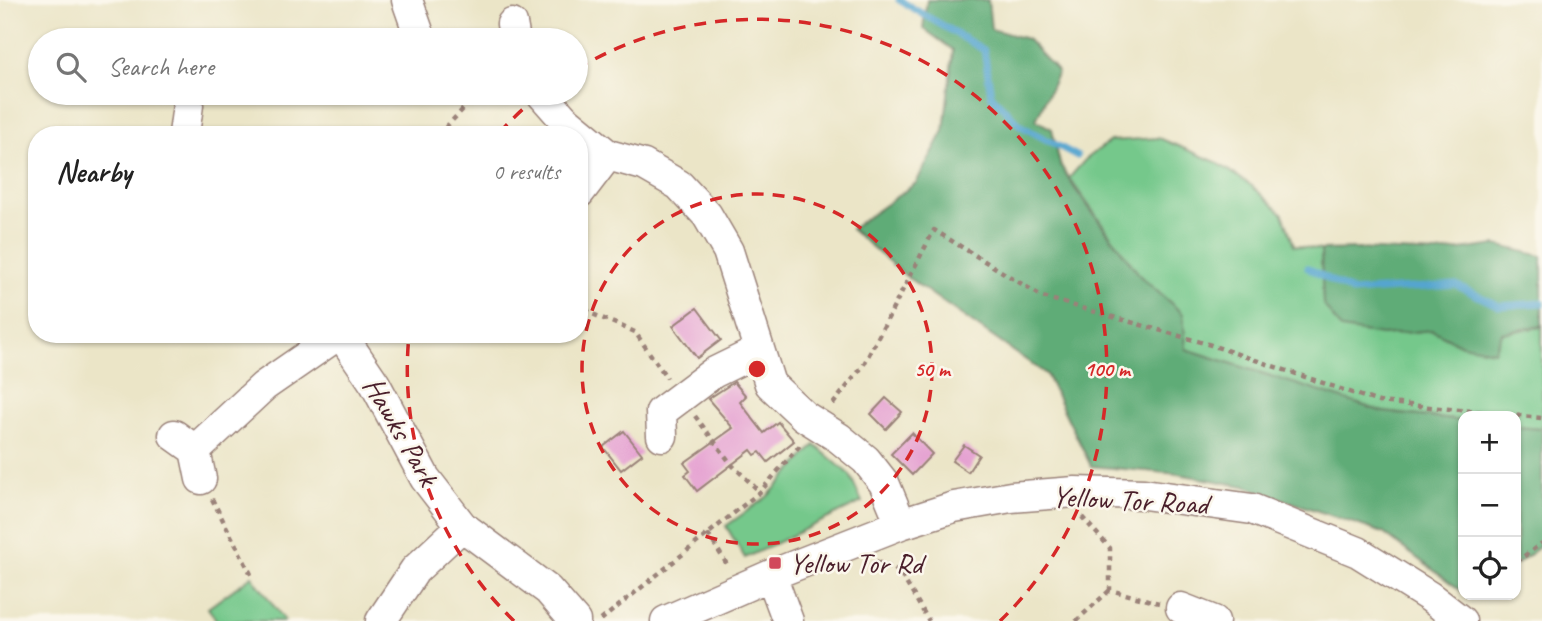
<!DOCTYPE html>
<html lang="en">
<head>
<meta charset="utf-8">
<style>
	body { margin:0; font-family:Caveat,sans-serif; background:#f6f6f6; color:#222 }
	.controls { position:absolute; right:21px; bottom:21px; display:grid; overflow:hidden; border-radius:14px; box-shadow:0 2px 5px #0004 }
	.controls button { width:63px; height:63px; display:grid; place-items:center; padding:0; border:0; border-bottom:2px solid #e0e0e0; background:#fff; color:#222; font:35px sans-serif }
	.list { margin:0; padding:0; list-style:none }
	h2 { display:flex; justify-content:space-between; align-items:center; height:91px; margin:0; padding:0 28px; font-size:30px }
	h2 small { font-size:23px; font-weight:400; color:#767676 }
	.icon { flex:none; width:38px; height:38px; fill:none; stroke:currentColor; stroke-width:2; stroke-linecap:round; stroke-linejoin:round }
	.map { position:relative; flex:none; width:1542px; height:621px; overflow:hidden }
	.search { position:absolute; background:#fff; box-shadow:0 2px 5px #0004; left:28px; top:28px; width:560px; height:77px; display:flex; align-items:center; gap:18px; box-sizing:border-box; padding:0 24px; border-radius:38px; color:#767676; font-size:26px }
	.panel { position:absolute; background:#fff; box-shadow:0 2px 5px #0004; left:28px; top:126px; width:560px; height:217px; border-radius:28px }
	.map>svg:first-child { display:block }
	.green { fill:#74c88b; stroke:#5f745b; stroke-width:2 }
	.forest { fill:#5fac77; stroke:#546651; stroke-width:2 }
	.lines { fill:none; stroke-linecap:round; stroke-linejoin:round }
	.stream { stroke:#54a5cf; stroke-width:7 }
	.building { fill:#e5a1d1 }
	.minor-casing { stroke:#9a8279; stroke-width:33 }
	.path { stroke:#9a8279; stroke-width:4.5; stroke-dasharray:5 5; stroke-linecap:butt }
	.minor { stroke:#fff; stroke-width:30 }
	.ring { fill:none; stroke:#d62828; stroke-width:3.5; stroke-dasharray:12 9 }
	.poi-dot { fill:#d1495b; stroke:#fbf7ec; stroke-width:2.5 }
	.labels { text-anchor:middle; dominant-baseline:central; stroke-width:5; stroke-linejoin:round; paint-order:stroke }
	.street-label { font-size:30px; fill:#4a1f2b; stroke:#fbf7ec }
	.poi-label { font-size:30px; fill:#4a1f2b; stroke:#fbf7ec; text-anchor:start }
	.centre { fill:#d62828; stroke:#fbf7ec; stroke-width:3.5 }
	.ring-label { font-size:21px; text-anchor:middle; font-weight:bold; fill:#d62828; stroke:#fbf7ec; stroke-width:5; stroke-linejoin:round; paint-order:stroke }
</style>
</head>
<body>
<div class="map">
<svg width="1542" height="621" viewBox="0 0 1542 621">
	<rect width="100%" height="100%" fill="#fbf7ec"/>
	<filter id="ink" filterUnits="userSpaceOnUse"><feTurbulence type="fractalNoise" baseFrequency=".0143" numOctaves="2"/><feDisplacementMap in="SourceGraphic" scale="14" xChannelSelector="R" yChannelSelector="G"/><feConvolveMatrix kernelMatrix="1 2 1 2 8 2 1 2 1" color-interpolation-filters="sRGB"/></filter>
	<filter id="wash" filterUnits="userSpaceOnUse"><feTurbulence type="fractalNoise" baseFrequency=".00686" numOctaves="4" result="noise"/><feDisplacementMap in="SourceGraphic" scale="28" xChannelSelector="R" yChannelSelector="G"/><feGaussianBlur stdDeviation="1.57" result="paint"/><feColorMatrix in="noise" values="0 0 0 0 0 0 0 0 0 0 0 0 0 0 0 0 0 1.4 0 .05"/><feComposite in="paint" operator="in"/></filter>
	<g filter="url(#wash)">
		<rect width="100%" height="100%" fill="#ebe5c7"/>
		<path class="green" d="M 1159,138 L 1216,162 L 1252,186 L 1283,214 L 1294,245 L 1321,250 L 1323,304 L 1382,335 L 1432,330 L 1462,345 L 1502,333 L 1542,327 L 1542,429 L 1516,427 L 1516,416 L 1463,416 L 1463,421 L 1384,412 L 1186,349 L 1183,314 L 1141,277 L 1069,178 L 1085,160 L 1110,141 Z
			M 815,445 L 850,475 L 862,502 L 745,558 L 726,526 L 768,496 Z
			M 252,576 L 285,621 L 217,621 L 208,608 Z"/>
		<path class="forest" d="M 927,0 L 988,0 L 991,29 L 1027,39 L 1058,72 L 1036,120 L 1052,129 L 1060,164 L 1075,189 L 1141,277 L 1183,314 L 1186,349 L 1383,412 L 1463,421 L 1463,592 L 1383,533 L 1244,486 L 1178,474 L 1091,466 L 1046,374 L 907,277 L 851,229 L 916,183 L 944,131 L 953,50 L 923,28 Z
			M 1496,245 L 1542,256 L 1542,326 L 1502,333 L 1494,351 L 1462,345 L 1432,330 L 1382,335 L 1341,329 L 1323,304 L 1321,250 L 1358,249 L 1438,253 Z
			M 1516,427 L 1542,429 L 1542,545 L 1516,565 Z"/>
		<g class="lines">
			<path class="stream" d="M 899,0 L 984,50 L 991,95 L 1021,126 L 1077,156
				M 1308,268 L 1352,292 L 1456,285 L 1499,306 L 1542,303"/>
		</g>
		<g id="blocks">
			<path class="building" d="M 697,308 L 721,340 L 697,358 L 673,326 Z
				M 734,382 L 746,396 L 740,402 L 764,433 L 778,422 L 794,441 L 768,462 L 760,452 L 755,455 L 751,450 L 697,491 L 685,475 L 690,471 L 684,463 L 733,428 L 708,399 Z
				M 886,398 L 902,412 L 886,429 L 871,414 Z
				M 624,431 L 642,454 L 621,470 L 603,447 Z
				M 912,433 L 932,454 L 912,475 L 891,454 Z
				M 964,445 L 979,455 L 968,472 L 952,461 Z"/>
		</g>
	</g>
	<g filter="url(#ink)">
		<use href="#blocks" fill-opacity="0" stroke="#9a8279" stroke-width="2"/>
		<g class="lines">
			<g class="minor-casing">
				<path id="minor" d="M 407,0 L 421,40
					M 512,24 L 515,40
					M 541,93 L 563,118 L 608,155 L 644,165 L 679,185 L 707,215 L 728,251 L 770,384 L 804,416 L 839,438 L 866,460 L 884,483 L 901,524
					M 184,134 L 188,105
					M 579,193 L 608,155
					M 341,334 L 375,384 L 425,478 L 462,526 L 548,590 L 575,621
					M 174,435 L 195,450 L 201,479
					M 662,436 L 661,412 L 713,373 L 758,351
					M 195,450 L 264,386 L 339,334
					M 771,575 L 788,621
					M 1181,608 L 1214,621
					M 381,621 L 415,570 L 462,526
					M 666,621 L 771,575 L 901,524 L 954,507 L 1011,497 L 1075,492 L 1144,494 L 1252,509 L 1358,552 L 1430,597 L 1461,621"/>
			</g>
			<path class="path" d="M 449,135 L 444,129 L 468,104 L 468,93
				M 579,301 L 590,313 L 635,332 L 667,378
				M 833,404 L 863,366 L 934,230 L 1043,297 L 1211,345 L 1379,402 L 1542,418
				M 695,416 L 732,465 L 760,492
				M 212,499 L 252,576
				M 1082,517 L 1110,548 L 1110,590 L 1159,603
				M 708,534 L 728,566
				M 876,561 L 899,571 L 929,621
				M 1516,562 L 1542,543
				M 601,620 L 760,492 L 801,444
				M 1076,621 L 1110,590"/>
			<use href="#minor" class="minor"/>
		</g>
	</g>
	<g class="ring">
		<circle cx="757" cy="369" r="175"/>
		<path d="M514 621A350 350 0 0 1 409 335M499 133A350 350 0 0 1 542 93M577 69A350 350 0 0 1 1000 621"/>
	</g>
	<rect class="poi-dot" x="768" y="556" width="14" height="14" rx="3.5"/>
	<g class="labels">
		<g class="street-label">
			<text transform="translate(401 431) rotate(60)">Hawks Park</text>
			<text transform="translate(1130 500) rotate(3)">Yellow Tor Road</text>
		</g>
		<g class="poi-label">
			<text x="789" y="563">Yellow Tor Rd</text>
		</g>
	</g>
	<circle cx="757" cy="369" r="10" class="centre"/>
	<g class="ring-label">
		<text x="932" y="376">50 m</text>
		<text x="1107" y="376">100 m</text>
	</g>
</svg>
<div class="controls">
<button>+</button>
<button>−</button>
<button><svg class="icon" aria-label="locate" viewBox="0 0 24 24"><circle cx="12" cy="12" r="6"/><path d="M12 2v4M12 18v4M2 12h4M18 12h4"/></svg></button>
</div>
<div class="search"><svg class="icon" aria-label="search" viewBox="0 0 24 24"><circle cx="10" cy="10" r="6"/><path d="M15 15l6 6"/></svg>Search here</div>
<section class="panel">
<h2>Nearby<small>0 results</small></h2>
<ul class="list">
</ul>
</section>
</div>
</body>
</html>
